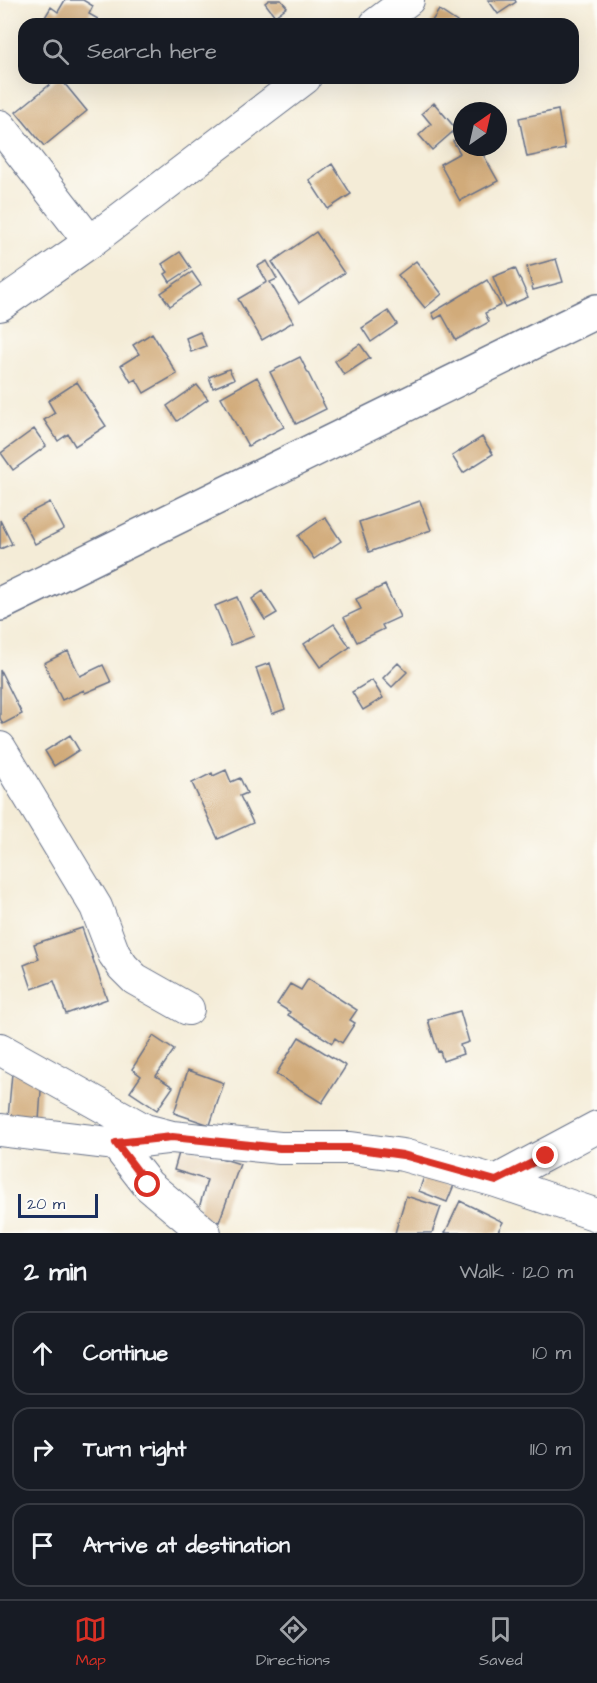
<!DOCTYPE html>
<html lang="en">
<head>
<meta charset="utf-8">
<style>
	body { margin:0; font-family:"Architects Daughter",sans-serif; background:#20242c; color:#f1f3f6 }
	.compass { position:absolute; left:453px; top:102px; width:54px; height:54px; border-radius:50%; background:#171b24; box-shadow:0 6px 24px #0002; rotate:34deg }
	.scale { position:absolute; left:18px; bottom:15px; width:80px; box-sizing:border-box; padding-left:6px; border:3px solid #1b2f5e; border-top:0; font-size:16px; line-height:21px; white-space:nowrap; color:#1b2f5e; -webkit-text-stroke:4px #fdfcf7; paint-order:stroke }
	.stop { position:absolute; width:18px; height:18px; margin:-14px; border:4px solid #d93025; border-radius:50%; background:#fff }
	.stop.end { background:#d93025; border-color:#fff; box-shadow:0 2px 6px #0008 }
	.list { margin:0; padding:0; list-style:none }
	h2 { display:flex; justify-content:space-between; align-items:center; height:78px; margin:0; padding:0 24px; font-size:26px }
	h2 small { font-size:20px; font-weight:400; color:#9ea1a6 }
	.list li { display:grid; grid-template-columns:39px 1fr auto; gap:18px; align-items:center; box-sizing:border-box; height:84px; margin:0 12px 12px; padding:0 12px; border:2px solid #363941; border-radius:18px }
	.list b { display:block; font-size:22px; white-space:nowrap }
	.list em { font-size:20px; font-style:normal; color:#9ea1a6 }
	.icon { flex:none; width:33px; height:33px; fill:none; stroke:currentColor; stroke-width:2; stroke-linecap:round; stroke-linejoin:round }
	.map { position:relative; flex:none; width:597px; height:1233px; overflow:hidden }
	.search { position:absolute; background:#171b24; box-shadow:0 6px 24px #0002; left:18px; right:18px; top:18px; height:66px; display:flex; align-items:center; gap:15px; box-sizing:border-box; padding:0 21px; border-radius:18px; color:#9ea1a6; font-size:22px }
	.sheet { height:366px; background:#171b24 }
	nav { display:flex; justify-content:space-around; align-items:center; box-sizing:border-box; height:84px; border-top:2px solid #363941; background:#171b24; font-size:16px; color:#9ea1a6 }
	nav a { display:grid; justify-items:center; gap:3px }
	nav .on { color:#d93025 }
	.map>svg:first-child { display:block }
	.building { fill:#d1ab7a }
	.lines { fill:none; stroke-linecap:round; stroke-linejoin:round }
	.minor-casing { stroke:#677188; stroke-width:34 }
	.tertiary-casing { stroke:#677188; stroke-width:36 }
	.minor { stroke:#fff; stroke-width:32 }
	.tertiary { stroke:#fff; stroke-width:33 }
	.route { stroke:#d93025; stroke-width:8 }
</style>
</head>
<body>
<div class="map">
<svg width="597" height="1233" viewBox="0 0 597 1233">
	<rect width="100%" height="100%" fill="#fdfcf7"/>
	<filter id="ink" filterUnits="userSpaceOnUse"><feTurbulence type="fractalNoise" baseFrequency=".0167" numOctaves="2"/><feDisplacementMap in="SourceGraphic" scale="12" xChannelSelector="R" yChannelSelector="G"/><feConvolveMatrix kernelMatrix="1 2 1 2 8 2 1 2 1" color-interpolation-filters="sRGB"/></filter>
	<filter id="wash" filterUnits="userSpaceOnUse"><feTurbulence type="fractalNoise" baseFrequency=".008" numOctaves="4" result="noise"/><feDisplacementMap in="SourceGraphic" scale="24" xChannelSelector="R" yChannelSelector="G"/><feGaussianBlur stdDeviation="1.35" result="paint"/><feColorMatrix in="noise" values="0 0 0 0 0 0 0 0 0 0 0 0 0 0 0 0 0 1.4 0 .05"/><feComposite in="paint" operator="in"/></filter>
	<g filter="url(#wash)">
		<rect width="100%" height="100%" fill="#f4ecd7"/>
		<g id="blocks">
			<path class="building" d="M 65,0 L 83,0 L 93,6 L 89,14 L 98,19 L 95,24 L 41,24 L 51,7 L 58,12 Z
				M 269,0 L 281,0 L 287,7 L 275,16 L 265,3 Z
				M 488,0 L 515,0 L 516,2 L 498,14 Z
				M 439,10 L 460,24 L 430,24 Z
				M 271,17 L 276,24 L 260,24 Z
				M 58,78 L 60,78 L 87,111 L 44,146 L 16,112 Z
				M 434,103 L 456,129 L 432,150 L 419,135 L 431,124 L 422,113 Z
				M 558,110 L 565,149 L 527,157 L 519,118 Z
				M 462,136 L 462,147 L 479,147 L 498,181 L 460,201 L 440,164 L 460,153 L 453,141 Z
				M 332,164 L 351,194 L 328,209 L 309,180 Z
				M 316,232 L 344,273 L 299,303 L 272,262 Z
				M 180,252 L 191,268 L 170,282 L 165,274 L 168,272 L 162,264 Z
				M 556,259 L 563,282 L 533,290 L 527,267 Z
				M 267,261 L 277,279 L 270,282 L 293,322 L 262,340 L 238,299 L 267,282 L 258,266 Z
				M 416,261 L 442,294 L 425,308 L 398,275 Z
				M 515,268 L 528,297 L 505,307 L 493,277 Z
				M 192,272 L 201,285 L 170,306 L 161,293 Z
				M 487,280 L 501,305 L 485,313 L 489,322 L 456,340 L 442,315 L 435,319 L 432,313 Z
				M 388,311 L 397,324 L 371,342 L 362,328 Z
				M 200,332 L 206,346 L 191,352 L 186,338 Z
				M 152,333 L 177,374 L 144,393 L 136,379 L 131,382 L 121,365 L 139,354 L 133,345 Z
				M 360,344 L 370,358 L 344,375 L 335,361 Z
				M 300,357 L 326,409 L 296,424 L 270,372 Z
				M 229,369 L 234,379 L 213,388 L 209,377 Z
				M 257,377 L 284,427 L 248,446 L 221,397 Z
				M 77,382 L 106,426 L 75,446 L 68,434 L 58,441 L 44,420 L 55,413 L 48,401 Z
				M 197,385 L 208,399 L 177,421 L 167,406 Z
				M 34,429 L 46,446 L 13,470 L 1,453 Z
				M 482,437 L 493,454 L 463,473 L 452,456 Z
				M 420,501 L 431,530 L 369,552 L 359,522 Z
				M 50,502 L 64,529 L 35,544 L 21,517 Z
				M 325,517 L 341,541 L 314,559 L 298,536 Z
				M 0,520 L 12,544 L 0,549 Z
				M 385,585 L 400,617 L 382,625 L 384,629 L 357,642 L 344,617 L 361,609 L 356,599 Z
				M 263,591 L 277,613 L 265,620 L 252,599 Z
				M 237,597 L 254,636 L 231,645 L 215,606 Z
				M 334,624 L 350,647 L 320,667 L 304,644 Z
				M 68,651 L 80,676 L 103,665 L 111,682 L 85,693 L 84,690 L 62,700 L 44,663 Z
				M 270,663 L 285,709 L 272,714 L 256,668 Z
				M 398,663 L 407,672 L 392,687 L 383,678 Z
				M 0,670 L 22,714 L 3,724 L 0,718 Z
				M 372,680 L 383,698 L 363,710 L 352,692 Z
				M 70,735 L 79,750 L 54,766 L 45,751 Z
				M 226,770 L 231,782 L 240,778 L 247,793 L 240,796 L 253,823 L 218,839 L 192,783 L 212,773 L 213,776 Z
				M 82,928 L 107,999 L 66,1014 L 54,981 L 32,989 L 24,965 L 39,959 L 34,944 Z
				M 308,979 L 357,1010 L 350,1020 L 355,1023 L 342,1043 L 335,1038 L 332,1043 L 288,1015 L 290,1012 L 277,1004 L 290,984 L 301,990 Z
				M 460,1011 L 469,1042 L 460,1045 L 463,1054 L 443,1061 L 440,1051 L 438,1052 L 428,1020 Z
				M 153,1036 L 174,1050 L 156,1076 L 173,1087 L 157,1110 L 130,1092 L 141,1076 L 132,1069 Z
				M 299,1037 L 346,1066 L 322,1103 L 276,1074 Z
				M 188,1070 L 224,1083 L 210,1125 L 174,1113 Z
				M 12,1073 L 42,1076 L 39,1121 L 8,1118 Z
				M 181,1146 L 240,1164 L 219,1222 L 197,1215 L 207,1180 L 174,1170 Z
				M 425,1174 L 454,1185 L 447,1202 L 419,1191 Z
				M 406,1196 L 441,1207 L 432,1233 L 395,1233 Z
				M 460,1201 L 503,1222 L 497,1233 L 445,1233 Z"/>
		</g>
	</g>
	<g filter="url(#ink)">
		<use href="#blocks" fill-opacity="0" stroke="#677188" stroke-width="1.5"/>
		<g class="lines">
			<g class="minor-casing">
				<path id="minor" d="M 376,24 L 408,0
					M 0,126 L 90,242
					M 0,305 L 90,242 L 305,78
					M 0,748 L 96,907 L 114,954 L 123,967 L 135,979 L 188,1009
					M 0,1049 L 145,1130 L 172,1137 L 280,1148 L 351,1148 L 403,1155 L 496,1181 L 597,1215
					M 0,1130 L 116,1144 L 166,1138
					M 116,1144 L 148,1185 L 205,1233
					M 496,1181 L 597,1127"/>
			</g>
			<g class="tertiary-casing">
				<path id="tertiary" d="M 0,604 L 597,311"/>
			</g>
			<use href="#minor" class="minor"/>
			<use href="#tertiary" class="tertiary"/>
		</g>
	</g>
	<g class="lines" filter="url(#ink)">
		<path class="route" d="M 148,1185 L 116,1143 L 172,1137 L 280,1148 L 351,1148 L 403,1155 L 496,1181 L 546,1156"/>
	</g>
</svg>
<svg class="compass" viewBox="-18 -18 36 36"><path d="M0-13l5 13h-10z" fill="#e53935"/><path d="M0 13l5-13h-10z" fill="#9ea1a6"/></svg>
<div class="scale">20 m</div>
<div class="stop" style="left:148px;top:1185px"></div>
<div class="stop end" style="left:546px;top:1156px"></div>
<div class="search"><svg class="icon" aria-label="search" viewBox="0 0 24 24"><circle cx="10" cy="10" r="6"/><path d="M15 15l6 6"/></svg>Search here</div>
</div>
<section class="sheet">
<h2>2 min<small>Walk · 120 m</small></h2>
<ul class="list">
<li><svg class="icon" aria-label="ahead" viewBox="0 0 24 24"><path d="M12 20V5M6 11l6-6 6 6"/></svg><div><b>Continue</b></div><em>10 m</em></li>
<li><svg class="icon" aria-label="right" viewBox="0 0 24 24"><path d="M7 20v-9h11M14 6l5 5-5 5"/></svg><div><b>Turn right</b></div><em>110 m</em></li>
<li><svg class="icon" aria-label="arrive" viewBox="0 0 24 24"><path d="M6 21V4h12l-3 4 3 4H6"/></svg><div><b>Arrive at destination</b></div></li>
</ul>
</section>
<nav>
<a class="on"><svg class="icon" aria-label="map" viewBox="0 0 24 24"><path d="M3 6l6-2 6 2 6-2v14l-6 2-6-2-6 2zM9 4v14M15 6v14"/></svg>Map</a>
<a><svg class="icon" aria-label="directions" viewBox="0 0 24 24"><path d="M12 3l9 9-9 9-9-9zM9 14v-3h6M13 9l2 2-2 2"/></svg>Directions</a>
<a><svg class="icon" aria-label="saved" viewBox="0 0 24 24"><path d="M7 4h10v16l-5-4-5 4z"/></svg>Saved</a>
</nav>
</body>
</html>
